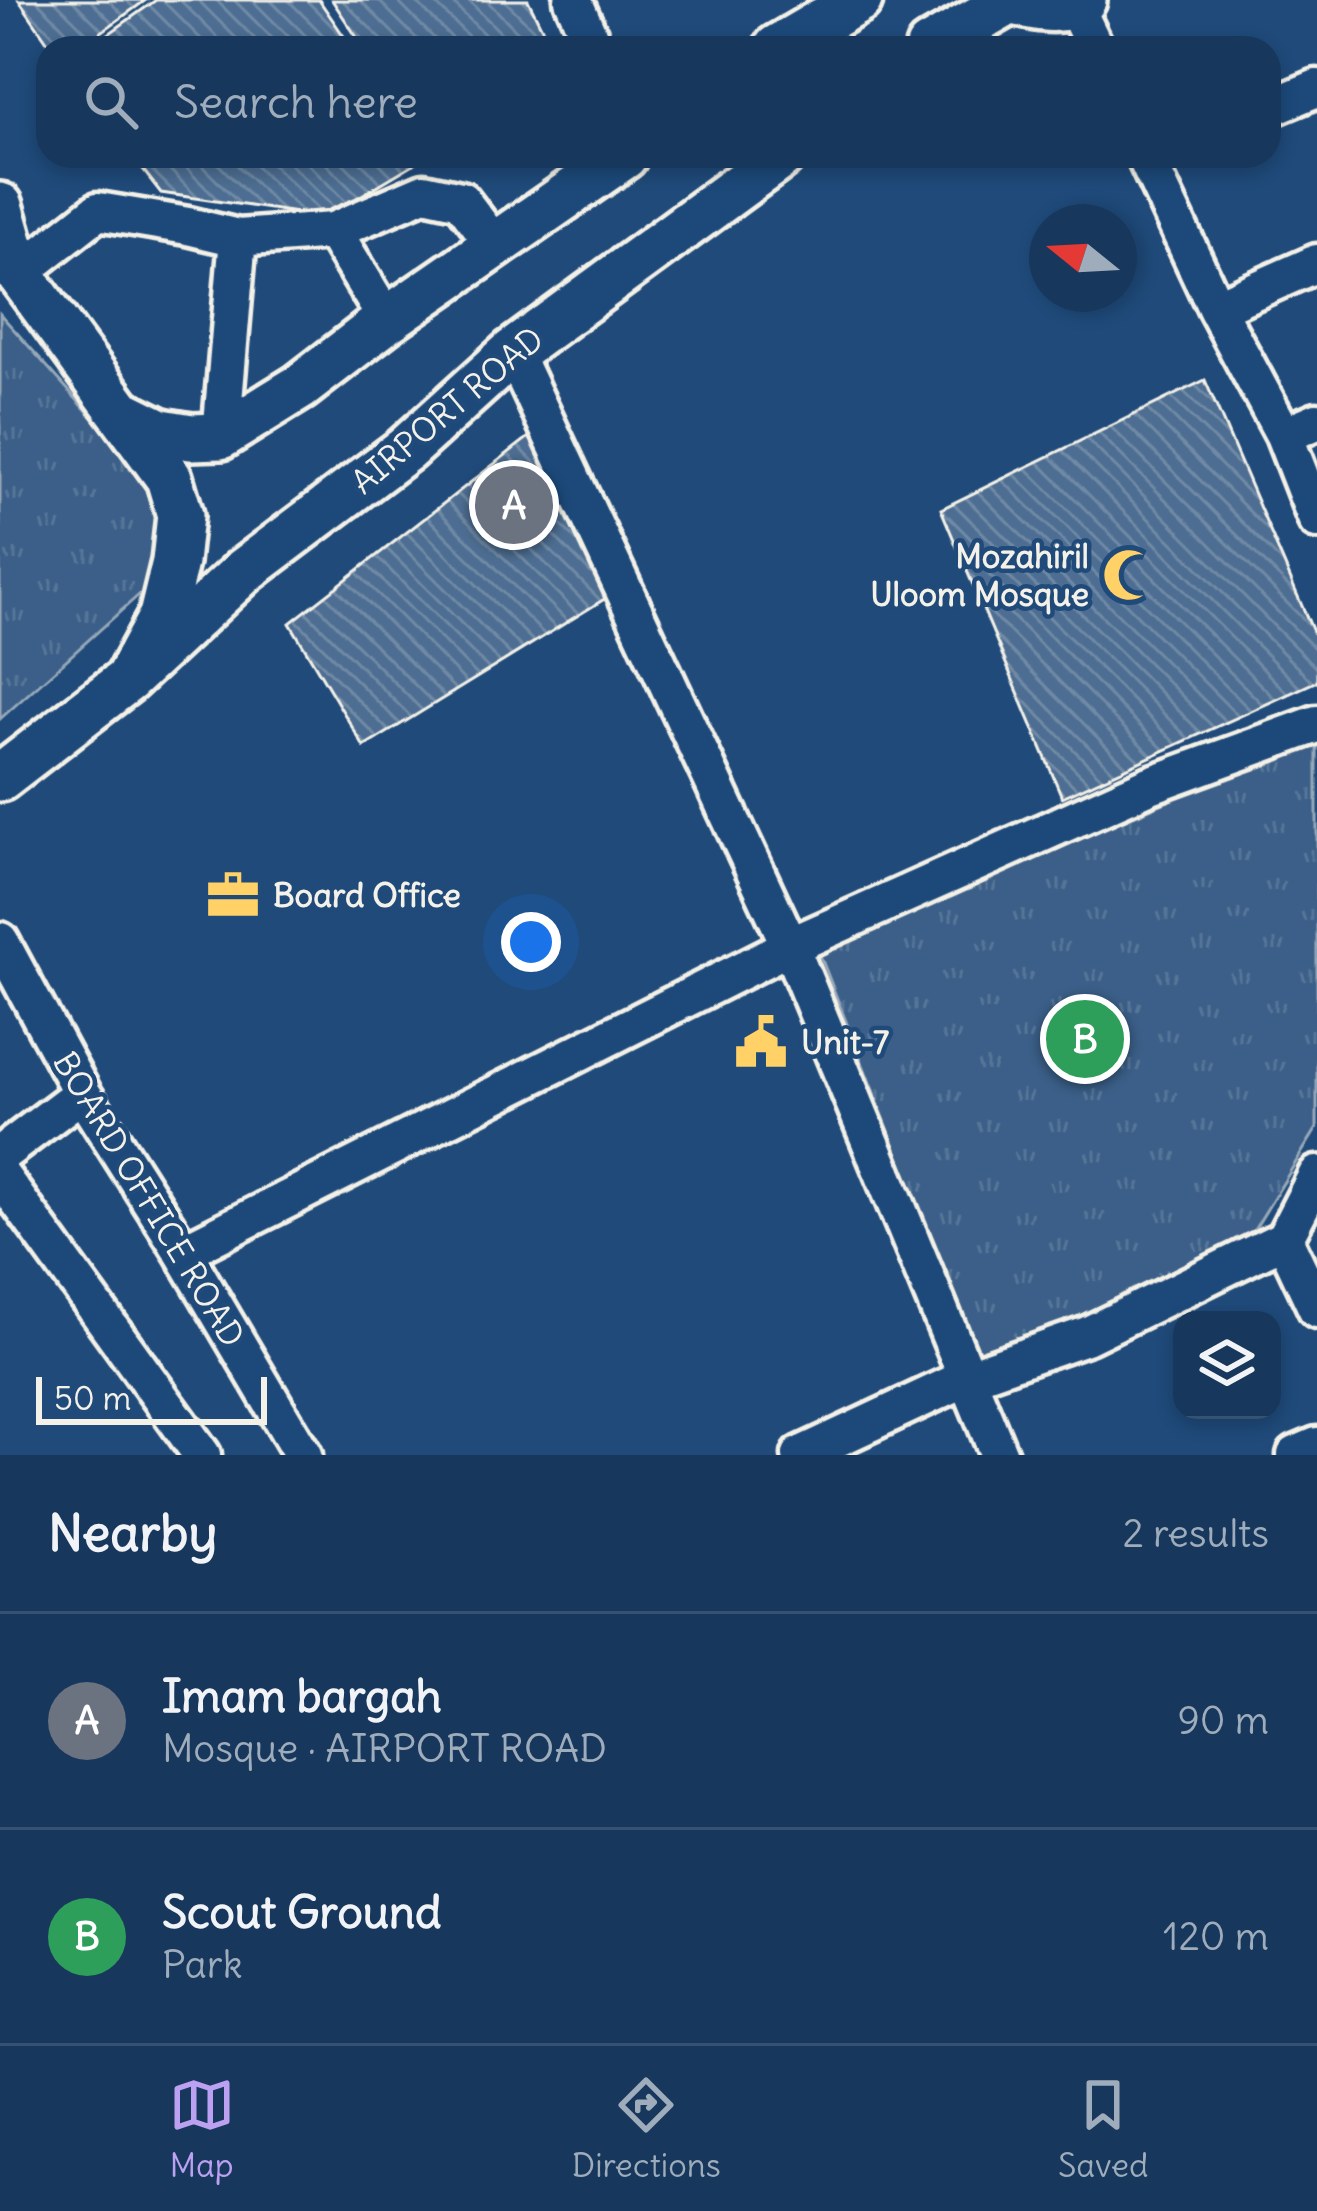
<!DOCTYPE html>
<html lang="en">
<head>
<meta charset="utf-8">
<style>
	body { margin:0; font-family:Delius,sans-serif; background:#203f62; color:#f1f3f6 }
	.controls { position:absolute; right:36px; bottom:36px; display:grid; overflow:hidden; border-radius:24px; box-shadow:0 6px 18px #0003 }
	.controls button { width:108px; height:108px; display:grid; place-items:center; padding:0; border:0; border-bottom:3px solid #365272; background:#17385c; color:#f1f3f6; font:60px sans-serif }
	.compass { position:absolute; left:1029px; top:204px; width:108px; height:108px; border-radius:50%; background:#17385c; box-shadow:0 6px 18px #0003; rotate:288deg }
	.scale { position:absolute; left:36px; bottom:30px; width:231px; box-sizing:border-box; padding-left:12px; border:6px solid #f4f1e8; border-top:0; font-size:33px; line-height:42px; white-space:nowrap; color:#f4f1e8; -webkit-text-stroke:9px #1f4a7a; paint-order:stroke }
	.you { position:absolute; left:531px; top:942px; width:42px; height:42px; margin:-30px; border:9px solid #fff; border-radius:50%; background:#1a73e8; box-shadow:0 0 0 18px #1a73e833 }
	.badge { display:grid; place-items:center; width:78px; height:78px; border-radius:50%; background:#bca0f2; color:#fff; font-size:39px; font-weight:700 }
	.pin { position:absolute; translate:-50% -50%; border:6px solid #fff; box-shadow:0 3px 12px #0006 }
	.list { margin:0; padding:0; list-style:none }
	h2 { display:flex; justify-content:space-between; align-items:center; height:156px; margin:0; padding:0 48px; font-size:51px }
	h2 small { font-size:39px; font-weight:400; color:#9eacbb }
	.list li { display:grid; grid-template-columns:78px 1fr auto; gap:36px; align-items:center; box-sizing:border-box; height:216px; padding:0 48px; border-top:3px solid #365272 }
	.list b { display:block; font-size:45px; white-space:nowrap }
	.list p { margin:0; font-size:39px; white-space:nowrap; color:#9eacbb }
	.list em { font-size:39px; font-style:normal; color:#9eacbb }
	.icon { flex:none; width:66px; height:66px; fill:none; stroke:currentColor; stroke-width:2; stroke-linecap:round; stroke-linejoin:round }
	.map { position:relative; flex:none; width:1317px; height:1455px; overflow:hidden }
	.search { position:absolute; background:#17385c; box-shadow:0 6px 18px #0003; left:36px; right:36px; top:36px; height:132px; display:flex; align-items:center; gap:30px; box-sizing:border-box; padding:0 42px; border-radius:36px; color:#9eacbb; font-size:45px }
	.sheet { height:588px; background:#17385c }
	nav { display:flex; justify-content:space-around; align-items:center; box-sizing:border-box; height:168px; border-top:3px solid #365272; background:#17385c; font-size:33px; color:#9eacbb }
	nav a { display:grid; justify-items:center; gap:6px }
	nav .on { color:#bca0f2 }
	.map>svg:first-child { display:block }
	.park { fill:url(#park-tufts); stroke:#97a8b8; stroke-width:3 }
	.building { fill:url(#building-back-hatch); stroke:#f4f1e8; stroke-width:3 }
	.lines { fill:none; stroke-linecap:round; stroke-linejoin:round }
	.minor-casing { stroke:#f4f1e8; stroke-width:45 }
	.major-casing { stroke:#f4f1e8; stroke-width:54 }
	.minor { stroke:#1f4a7a; stroke-width:36 }
	.major { stroke:#1f4a7a; stroke-width:45 }
	.labels { text-anchor:middle; dominant-baseline:central; stroke-width:9; stroke-linejoin:round; paint-order:stroke }
	.street-label { font-size:33px; fill:#f4f1e8; stroke:#1f4a7a }
	.poi-label { font-size:33px; font-weight:bold; fill:#f4f1e8; stroke:#1f4a7a; text-anchor:start }
</style>
</head>
<body>
<div class="map">
<svg width="1317" height="1455" viewBox="0 0 1317 1455">
	<defs>
		<pattern id="park-tufts" width="24" height="20" patternUnits="userSpaceOnUse" patternTransform="scale(3)"><rect width="24" height="20" fill="#3a5f88"/><path d="M3 7l-1-3M5 7V3M7 7l1-3M15 17l-1-3M17 17v-4M19 17l1-3" fill="none" stroke="#577699"/></pattern>
		<pattern id="building-back-hatch" width="6" height="6" patternUnits="userSpaceOnUse" patternTransform="scale(3)"><rect width="6" height="6" fill="#4d6e92"/><path d="M-1 5l2 2M0 0l6 6M5-1l2 2" fill="none" stroke="#708aa6"/></pattern>
	</defs>
	<rect width="100%" height="100%" fill="#1f4a7a"/>
	<filter id="ink" filterUnits="userSpaceOnUse"><feTurbulence type="fractalNoise" baseFrequency=".00833" numOctaves="2"/><feDisplacementMap in="SourceGraphic" scale="24" xChannelSelector="R" yChannelSelector="G"/><feConvolveMatrix kernelMatrix="1 2 1 2 8 2 1 2 1" color-interpolation-filters="sRGB"/></filter>
	<g filter="url(#ink)">
		<path class="park" d="M 0,314 L 149,480 L 162,528 L 150,585 L 0,719 Z
			M 1317,738 L 1317,1128 L 1254,1230 L 981,1365 L 818,950 Z"/>
		<path class="building" d="M 19,0 L 146,0 L 79,48 L 52,48 Z
			M 156,0 L 319,0 L 352,48 L 89,48 Z
			M 332,0 L 528,0 L 552,48 L 364,48 Z
			M 132,156 L 427,156 L 325,217 L 161,193 Z
			M 1205,380 L 1317,641 L 1317,681 L 1062,797 L 941,509 Z
			M 547,423 L 624,587 L 364,747 L 290,623 Z"/>
		<g class="lines">
			<g class="minor-casing">
				<path id="minor" d="M 573,0 L 594,48
					M 1075,6 L 1095,48
					M 1269,108 L 1317,88
					M 1145,156 L 1216,308 L 1284,435 L 1317,520
					M 333,231 L 387,320
					M 19,273 L 98,211 L 188,226 L 238,238 L 333,231 L 424,192 L 461,200 L 495,245
					M 1216,308 L 1317,263
					M 513,352 L 790,946 L 999,1455
					M 1284,435 L 1317,421
					M 221,436 L 238,238
					M 0,941 L 82,1093 L 183,1252 L 303,1455
					M 0,1155 L 82,1093
					M 0,1175 L 202,1455
					M 1284,1239 L 1317,1309
					M 183,1252 L 790,946 L 1150,785 L 1317,724
					M 801,1455 L 968,1377 L 1088,1335 L 1284,1239 L 1317,1175
					M 1296,1455 L 1317,1446"/>
			</g>
			<g class="major-casing">
				<path id="major" d="M 777,48 L 859,0
					M 929,48 L 1011,1 C 1034,8 1062,14 1083,0
					M 0,206 L 19,273
					M 0,258 L 19,273 L 169,478 L 180,515 L 175,562 L 162,616 L 127,680 L 0,778
					M 123,413 L 161,432 L 191,437 L 221,436 L 300,387 L 387,320 L 624,156
					M 127,680 L 244,571 L 406,449 L 513,352 L 781,156"/>
			</g>
			<use href="#minor" class="minor"/>
			<use href="#major" class="major"/>
		</g>
	</g>
	<defs>
		<g id="mosque-bare" transform="scale(4.14)"><path d="M3.5-4.9A6 6 0 1 0 3.5 4.9A5 5 0 1 1 3.5-4.9Z" fill="#ffd166" stroke="#1f4a7a" stroke-width="2.5" paint-order="stroke"/></g>
		<g id="office-bare" transform="scale(4.14)"><path d="M-6-3h4V-5.5h4V-3h4V5H-6ZM-1-4.5V-3h2v-1.5ZM-6 0V1H6V0Z" fill="#ffd166" stroke="#1f4a7a" stroke-width="2.5" paint-order="stroke"/></g>
		<g id="civic-bare" transform="scale(4.14)"><path d="M-.6-6.5H3V-4.5H.6V-3L4-1V1h2V6H-6V1h2V-1L-.6-3ZM-1.2 2.5V6h2.4V2.5Z" fill="#ffd166" stroke="#1f4a7a" stroke-width="2.5" paint-order="stroke"/></g>
	</defs>
	<g fill-rule="evenodd">
		<use href="#mosque-bare" x="1129" y="575"/>
		<use href="#office-bare" x="233" y="895"/>
		<use href="#civic-bare" x="761" y="1042"/>
	</g>
	<g class="labels">
		<g class="street-label">
			<text transform="translate(447 410) rotate(-40)">AIRPORT ROAD</text>
			<text transform="translate(149 1199) rotate(59)">BOARD OFFICE ROAD</text>
		</g>
		<g class="poi-label">
			<text x="1089" y="556" text-anchor="end">Mozahiril<tspan x="1089" dy="38">Uloom Mosque</tspan></text>
			<text x="273" y="895">Board Office</text>
			<text x="801" y="1042">Unit-7</text>
		</g>
	</g>
</svg>
<div class="controls">
<button><svg class="icon" aria-label="layers" viewBox="0 0 24 24"><path d="M12 4l9 5-9 5-9-5zM3 14l9 5 9-5"/></svg></button>
</div>
<svg class="compass" viewBox="-18 -18 36 36"><path d="M0-13l5 13h-10z" fill="#e53935"/><path d="M0 13l5-13h-10z" fill="#9eacbb"/></svg>
<div class="scale">50 m</div>
<div class="you"></div>
<div class="pin badge" style="left:514px;top:505px;background:#6b7280">A</div>
<div class="pin badge" style="left:1085px;top:1039px;background:#2e9e5b">B</div>
<div class="search"><svg class="icon" aria-label="search" viewBox="0 0 24 24"><circle cx="10" cy="10" r="6"/><path d="M15 15l6 6"/></svg>Search here</div>
</div>
<section class="sheet">
<h2>Nearby<small>2 results</small></h2>
<ul class="list">
<li><span class="badge" style="background:#6b7280">A</span><div><b>Imam bargah</b><p>Mosque · AIRPORT ROAD</p></div><em>90 m</em></li>
<li><span class="badge" style="background:#2e9e5b">B</span><div><b>Scout Ground</b><p>Park</p></div><em>120 m</em></li>
</ul>
</section>
<nav>
<a class="on"><svg class="icon" aria-label="map" viewBox="0 0 24 24"><path d="M3 6l6-2 6 2 6-2v14l-6 2-6-2-6 2zM9 4v14M15 6v14"/></svg>Map</a>
<a><svg class="icon" aria-label="directions" viewBox="0 0 24 24"><path d="M12 3l9 9-9 9-9-9zM9 14v-3h6M13 9l2 2-2 2"/></svg>Directions</a>
<a><svg class="icon" aria-label="saved" viewBox="0 0 24 24"><path d="M7 4h10v16l-5-4-5 4z"/></svg>Saved</a>
</nav>
</body>
</html>
